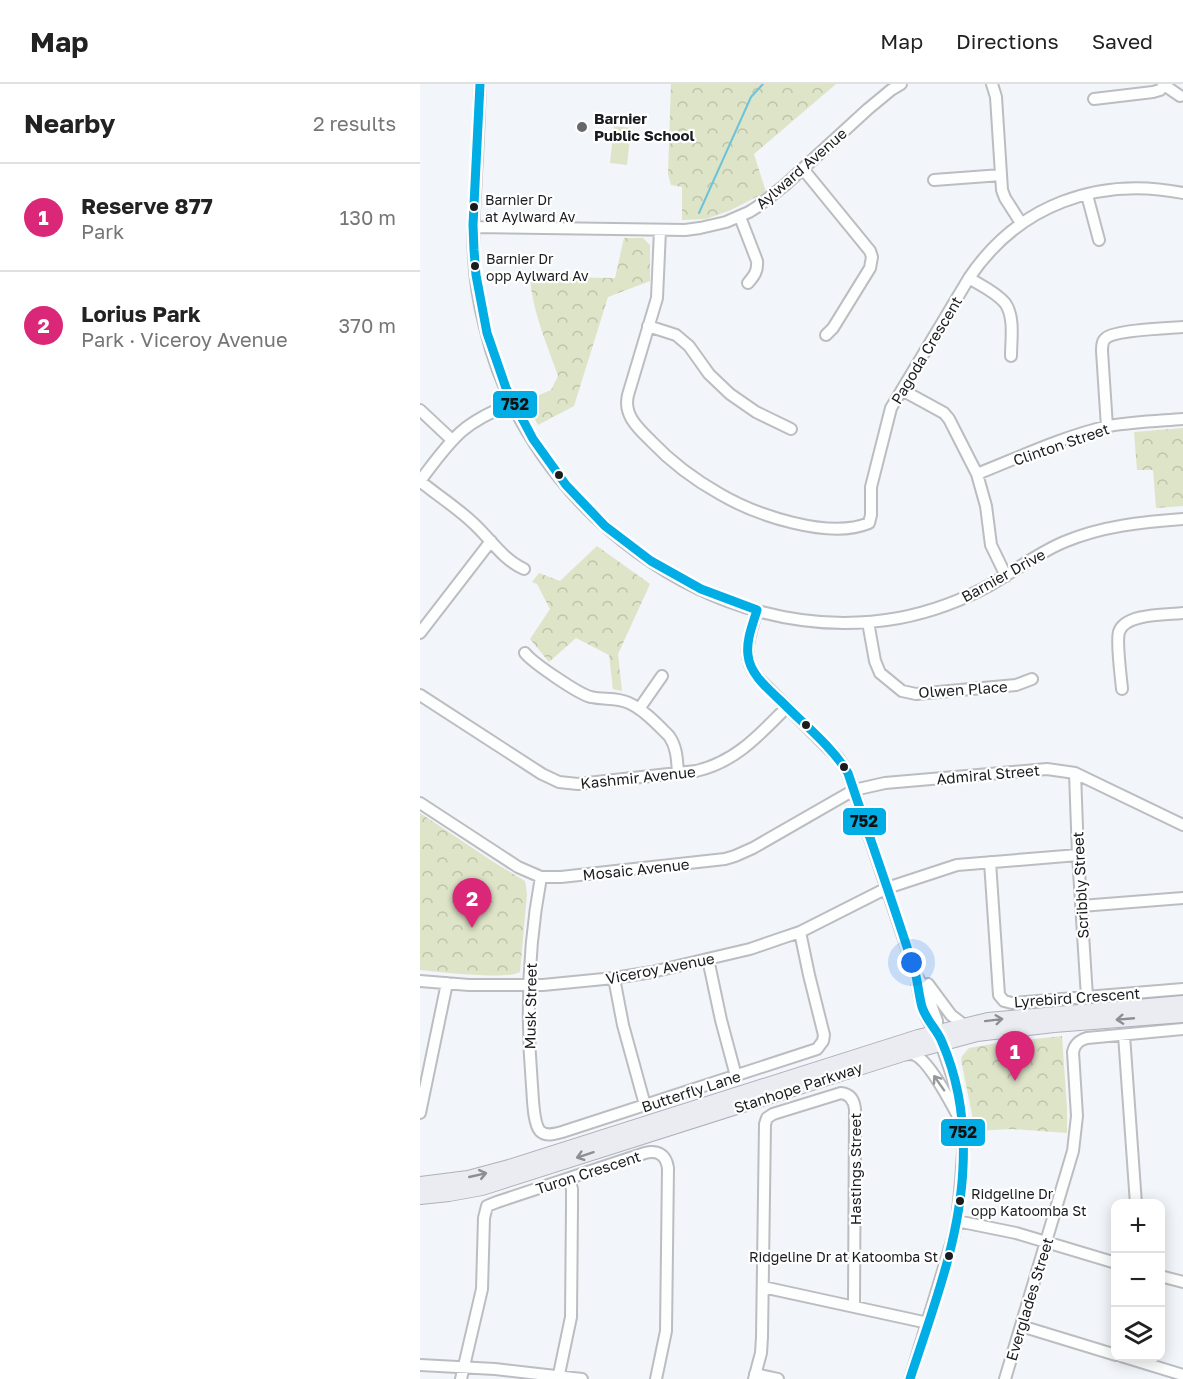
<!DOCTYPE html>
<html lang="en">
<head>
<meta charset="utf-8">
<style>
	body { margin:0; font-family:"Golos Text",sans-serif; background:#f6f6f6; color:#222 }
	.controls { position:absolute; right:18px; bottom:18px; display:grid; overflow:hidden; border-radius:12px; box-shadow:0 3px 15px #0003 }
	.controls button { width:54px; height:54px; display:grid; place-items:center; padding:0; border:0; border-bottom:2px solid #e0e0e0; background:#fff; color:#222; font:30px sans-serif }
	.you { position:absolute; left:492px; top:879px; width:21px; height:21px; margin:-15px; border:4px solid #fff; border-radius:50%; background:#1a73e8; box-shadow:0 0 0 9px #1a73e833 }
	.badge { display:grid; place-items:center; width:39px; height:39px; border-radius:50%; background:#db2777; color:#fff; font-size:20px; font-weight:700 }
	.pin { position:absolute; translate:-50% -50px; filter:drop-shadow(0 2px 3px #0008) }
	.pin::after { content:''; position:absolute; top:32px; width:21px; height:18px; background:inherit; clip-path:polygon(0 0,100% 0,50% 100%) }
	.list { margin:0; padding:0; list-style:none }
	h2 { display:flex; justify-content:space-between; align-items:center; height:78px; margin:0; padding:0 24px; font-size:26px }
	h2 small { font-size:20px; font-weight:400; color:#767676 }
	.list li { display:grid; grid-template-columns:39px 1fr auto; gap:18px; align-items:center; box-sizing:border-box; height:108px; padding:0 24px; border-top:2px solid #e0e0e0 }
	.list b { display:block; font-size:22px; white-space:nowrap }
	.list p { margin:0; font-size:20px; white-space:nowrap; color:#767676 }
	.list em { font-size:20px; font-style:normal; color:#767676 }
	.icon { flex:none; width:33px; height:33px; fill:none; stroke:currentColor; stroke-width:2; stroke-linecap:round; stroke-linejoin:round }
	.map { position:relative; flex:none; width:763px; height:1295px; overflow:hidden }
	header { display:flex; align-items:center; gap:36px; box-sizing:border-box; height:84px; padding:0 30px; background:#fff; border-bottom:2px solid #e0e0e0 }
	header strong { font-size:28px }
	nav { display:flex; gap:33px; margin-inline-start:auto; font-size:21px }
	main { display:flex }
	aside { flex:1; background:#fff }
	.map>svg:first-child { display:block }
	.grass { fill:#dee4c8 }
	.park { fill:url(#park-crowns) }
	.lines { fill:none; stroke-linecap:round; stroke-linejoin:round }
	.stream { stroke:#6dc3d7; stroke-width:2 }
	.minor-casing { stroke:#bcbdc0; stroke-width:14 }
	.major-casing { stroke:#afb0bb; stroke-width:16 }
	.minor { stroke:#fdfefe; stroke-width:10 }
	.major { stroke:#ebecf1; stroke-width:14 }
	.bus-1-casing { stroke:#fff; stroke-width:14 }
	.bus-1 { stroke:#01ade5; stroke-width:9 }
	.oneway { stroke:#8d8e92 }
	.oneway2 { stroke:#97989a }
	.poi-dot { fill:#66686b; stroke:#fff; stroke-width:2 }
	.bus-dot { fill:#1b1c1f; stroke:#fff; stroke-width:2 }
	.labels { text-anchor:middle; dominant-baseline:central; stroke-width:4.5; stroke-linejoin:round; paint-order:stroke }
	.bus-label { font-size:14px; fill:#1b1c1f; stroke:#fff; text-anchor:start }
	.poi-label { font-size:15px; font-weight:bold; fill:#1b1c1f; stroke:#fff; text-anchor:start }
	.street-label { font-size:15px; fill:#1b1c1f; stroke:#fff }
	.line-badge { stroke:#fff; stroke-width:2 }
	.pale-badge-label { font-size:16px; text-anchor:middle; font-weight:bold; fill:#111 }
</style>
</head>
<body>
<header>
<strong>Map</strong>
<nav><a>Map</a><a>Directions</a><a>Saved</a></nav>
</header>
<main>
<aside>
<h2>Nearby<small>2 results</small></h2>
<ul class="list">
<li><span class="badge">1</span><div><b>Reserve 877</b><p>Park</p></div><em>130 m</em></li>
<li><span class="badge">2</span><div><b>Lorius Park</b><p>Park · Viceroy Avenue</p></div><em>370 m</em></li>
</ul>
</aside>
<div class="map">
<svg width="763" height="1295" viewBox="0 0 763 1295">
	<defs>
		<pattern id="park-crowns" width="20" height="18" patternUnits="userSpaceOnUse" patternTransform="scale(1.5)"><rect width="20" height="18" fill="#dee4c8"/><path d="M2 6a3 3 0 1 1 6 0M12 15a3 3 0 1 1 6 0" fill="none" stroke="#bec3ab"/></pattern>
	</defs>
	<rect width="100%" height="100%" fill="#f2f5f9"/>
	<path class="grass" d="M 194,42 L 211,44 L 207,81 L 190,79 Z"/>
	<path class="park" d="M 251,0 L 416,0 L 334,70 L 346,108 L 311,126 L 286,135 L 262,136 L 262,103 L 251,101 L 248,90 Z
		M 204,154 L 223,154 L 230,161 L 230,197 L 188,213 L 154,322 L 118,341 L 105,317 L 131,306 L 138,292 C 127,260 112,227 110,193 L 195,194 Z
		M 763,344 L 763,422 L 736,424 L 733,386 L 717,386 L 714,348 Z
		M 177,462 L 230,500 L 198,570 L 202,607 L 193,605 L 189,571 L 156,554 L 129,578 L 110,555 L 130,525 L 117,500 L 112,498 L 119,489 L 140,497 Z
		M 0,729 L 72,777 L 105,797 L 107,810 L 100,888 C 87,896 18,888 0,886 Z
		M 642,952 L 647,1024 L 647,1049 L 592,1045 L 554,1047 L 552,1030 L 541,976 L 542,972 L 549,964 L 578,959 Z"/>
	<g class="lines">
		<path class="stream" d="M 279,129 L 331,13 L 343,0"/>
		<g class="minor-casing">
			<path id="minor" d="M 60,0 C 59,30 58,59 56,89 C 55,116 52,144 54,172 C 55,196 59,220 65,243 C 106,422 293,568 479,534 C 511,528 543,516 572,500 C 596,486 618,469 644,458 C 682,442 722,438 763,435
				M 572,0 L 576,13 L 582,106 L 585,114 L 601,139
				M 744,1 L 760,12
				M 674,15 L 733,8 L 740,6 L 745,0
				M 383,85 L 450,167 L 452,173 L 450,184 L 413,244 L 406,251
				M 514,96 L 581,91
				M 667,111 L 679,156
				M 320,133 L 337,177 C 338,187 334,192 328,199
				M 53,143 L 265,146 L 280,144 L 306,138 L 329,128 L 337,123 L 365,101 L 448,25 L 471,6 L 481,0
				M 240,146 L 237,214 L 208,311 C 203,331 218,344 231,357 C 251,378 275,396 300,410 C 336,431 409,456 449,439 L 451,431 L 451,403 L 471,324 L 549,194 C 598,121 678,92 763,109
				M 549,194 C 560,201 576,208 585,219 C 595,233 591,256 591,272
				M 228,242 L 256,251 L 269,262 L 289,290 L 310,310 L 336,328 L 371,345
				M 482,306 L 524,329 L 529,335 L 557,390 L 566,422 L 571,461 L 586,492
				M 0,326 L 32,356
				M 687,343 L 682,267 C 682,262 682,257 686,254 C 695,246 749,244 763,243
				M 557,390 C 600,373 644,352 689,342 C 713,338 738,337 763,335
				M 0,397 C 17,411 36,423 52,438 C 70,454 82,475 104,485
				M 0,397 C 13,380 26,361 42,347 C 57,334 75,327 92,319
				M 337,526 C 330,552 319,572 339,595 L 418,674 L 428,689 L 496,891 C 499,911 502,933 517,948
				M 448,538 L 455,577 L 460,589 L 482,607 L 496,610 L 596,601 L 612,595
				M 0,549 L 71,457
				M 105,569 C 113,579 160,611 171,613 C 184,616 197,613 209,619 C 224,626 237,640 249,652 C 257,663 257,676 258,689
				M 702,605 C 701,593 696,558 699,548 C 705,529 746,531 763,529
				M 0,611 L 122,690 L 139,698 L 158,700 L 276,687 C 316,678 340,650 367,623
				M 219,625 L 242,592
				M 655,689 L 658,771 L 667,913
				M 0,719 L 98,783 L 121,793 L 141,793 L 305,775 L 315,772 L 333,764 L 434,706 L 465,699 L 627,685 L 655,689 L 763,741
				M 570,778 L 579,911 L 584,917 L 592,919 L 763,905
				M 121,793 C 108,862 106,932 112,1002 C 113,1013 113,1039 120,1047 C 126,1053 135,1050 142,1048 L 397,965 L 403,957 L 404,951 L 389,891 L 380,848
				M 661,822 L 763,814
				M 288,875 L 301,936 L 316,992
				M 194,894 L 203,941 L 225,1021
				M 0,897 L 49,901 L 123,901 L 194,894 L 232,888 L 330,865 L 362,854 L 380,848 L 467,804 L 537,781 L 658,771
				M 508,900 L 531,931 L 544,941
				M 704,951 L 716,1120
				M 486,970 C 489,970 493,970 495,971 C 510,978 531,1019 539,1034
				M 0,1029 L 27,899
				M 537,1137 L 596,1149 L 696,1179
				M 740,1192 L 763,1198
				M 343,1203 L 508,1239
				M 601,1242 L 696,1271
				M 701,1272 L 763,1291
				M 0,1281 L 75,1285 L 162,1295
				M 335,1290 L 358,1295
				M 41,1295 L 62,1205 L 64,1134 L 67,1122 L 77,1118 L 225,1069 C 237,1066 246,1070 248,1084 L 246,1247 L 236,1295
				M 138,1295 L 151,1233 L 152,1122 L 152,1105 L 149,1095
				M 334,1295 L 341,1269 L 342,1253 L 345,1040 L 347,1034 L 353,1030 L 421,1009 C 430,1010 434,1016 435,1025 L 434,1222
				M 490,1295 L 533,1154 L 537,1137 L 541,1097 L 544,1055 L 543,1042 L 535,1000 L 517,948 L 517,937 L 507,909 L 498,894
				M 585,1295 L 653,1067 L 657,1032 L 653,968 C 655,959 660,956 667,954 L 763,945"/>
		</g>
		<g class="major-casing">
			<path id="major" d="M 0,1100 L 48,1094 L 89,1083 L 498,953 L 568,936 L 763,919
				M 0,1113 L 29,1110 L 62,1104 L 483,970 L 557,950 L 634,941 L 763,931"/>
		</g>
		<use href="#minor" class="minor"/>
		<use href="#major" class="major"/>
		<g class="bus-1-casing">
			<path id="bus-1" d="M 60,0 L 53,141 L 54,166 L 56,191 L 67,249 L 86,304 L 113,355 L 146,401 L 185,442 L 231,477 L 281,505 L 337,526
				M 337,526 C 333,540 326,556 328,571 C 330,592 351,607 366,622 C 387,643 412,663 428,689 C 450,755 474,821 495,888 C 498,899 499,912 502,923 C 507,938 517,945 522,958 C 539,997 545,1042 543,1083 C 540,1156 512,1227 490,1295"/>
		</g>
		<use href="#bus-1" class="bus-1"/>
	</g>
	<defs><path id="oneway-shaft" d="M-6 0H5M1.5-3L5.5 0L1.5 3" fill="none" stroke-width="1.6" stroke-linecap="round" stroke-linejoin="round" transform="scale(1.5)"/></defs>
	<g class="oneway">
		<use href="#oneway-shaft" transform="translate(705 935) rotate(175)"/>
		<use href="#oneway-shaft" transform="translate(574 936) rotate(-7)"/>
		<use href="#oneway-shaft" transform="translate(165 1071) rotate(162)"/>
		<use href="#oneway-shaft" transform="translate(58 1091) rotate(-13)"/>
	</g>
	<use class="oneway2" href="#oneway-shaft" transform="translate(519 999) rotate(-125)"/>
	<circle class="poi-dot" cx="162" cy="43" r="6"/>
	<g class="bus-dot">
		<circle cx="54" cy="123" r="5"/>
		<circle cx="55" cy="182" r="5"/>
		<circle cx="139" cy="391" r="5"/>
		<circle cx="386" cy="641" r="5"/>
		<circle cx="424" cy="683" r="5"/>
		<circle cx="540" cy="1117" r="5"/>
		<circle cx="529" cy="1172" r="5"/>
	</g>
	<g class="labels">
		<g class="bus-label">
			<text x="65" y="115">Barnier Dr<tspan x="65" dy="17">at Aylward Av</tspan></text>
			<text x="66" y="174">Barnier Dr<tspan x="66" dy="17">opp Aylward Av</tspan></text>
			<text x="551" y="1109">Ridgeline Dr<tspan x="551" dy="17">opp Katoomba St</tspan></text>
			<text x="518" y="1172" text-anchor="end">Ridgeline Dr at Katoomba St</text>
		</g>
		<g class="poi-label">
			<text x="174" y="34">Barnier<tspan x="174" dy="17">Public School</tspan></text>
		</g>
		<g class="street-label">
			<text transform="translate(381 84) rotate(-41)">Aylward Avenue</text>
			<text transform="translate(506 266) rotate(-59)">Pagoda Crescent</text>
			<text transform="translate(641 360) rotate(-19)">Clinton Street</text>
			<text transform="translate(583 491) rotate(-29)">Barnier Drive</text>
			<text transform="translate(543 605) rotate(-4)">Olwen Place</text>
			<text transform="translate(568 690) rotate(-5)">Admiral Street</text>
			<text transform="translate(218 693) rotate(-6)">Kashmir Avenue</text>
			<text transform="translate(216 785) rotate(-6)">Mosaic Avenue</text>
			<text transform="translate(660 801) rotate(-93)">Scribbly Street</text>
			<text transform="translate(240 884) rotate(-11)">Viceroy Avenue</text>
			<text transform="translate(657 913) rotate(-4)">Lyrebird Crescent</text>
			<text transform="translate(110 922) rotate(-89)">Musk Street</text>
			<text transform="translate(378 1003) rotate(-18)">Stanhope Parkway</text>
			<text transform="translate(271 1007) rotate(-18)">Butterfly Lane</text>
			<text transform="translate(435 1085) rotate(-90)">Hastings Street</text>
			<text transform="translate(168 1088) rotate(-18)">Turon Crescent</text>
			<text transform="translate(609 1215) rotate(-73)">Everglades Street</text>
		</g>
	</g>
	<g class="line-badge">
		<rect x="72" y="306" width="46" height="29" rx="6" fill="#01ade5"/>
		<rect x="422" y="723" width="45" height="29" rx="6" fill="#01ade5"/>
		<rect x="520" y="1034" width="46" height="29" rx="6" fill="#01ade5"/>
	</g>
	<g class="pale-badge-label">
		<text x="95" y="326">752</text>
		<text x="444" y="743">752</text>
		<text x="543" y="1054">752</text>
	</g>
</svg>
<div class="controls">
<button>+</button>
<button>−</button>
<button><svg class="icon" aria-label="layers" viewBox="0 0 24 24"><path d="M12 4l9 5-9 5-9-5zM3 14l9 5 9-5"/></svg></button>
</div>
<div class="you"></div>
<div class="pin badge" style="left:595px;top:997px">1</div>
<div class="pin badge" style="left:52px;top:844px">2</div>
</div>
</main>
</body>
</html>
